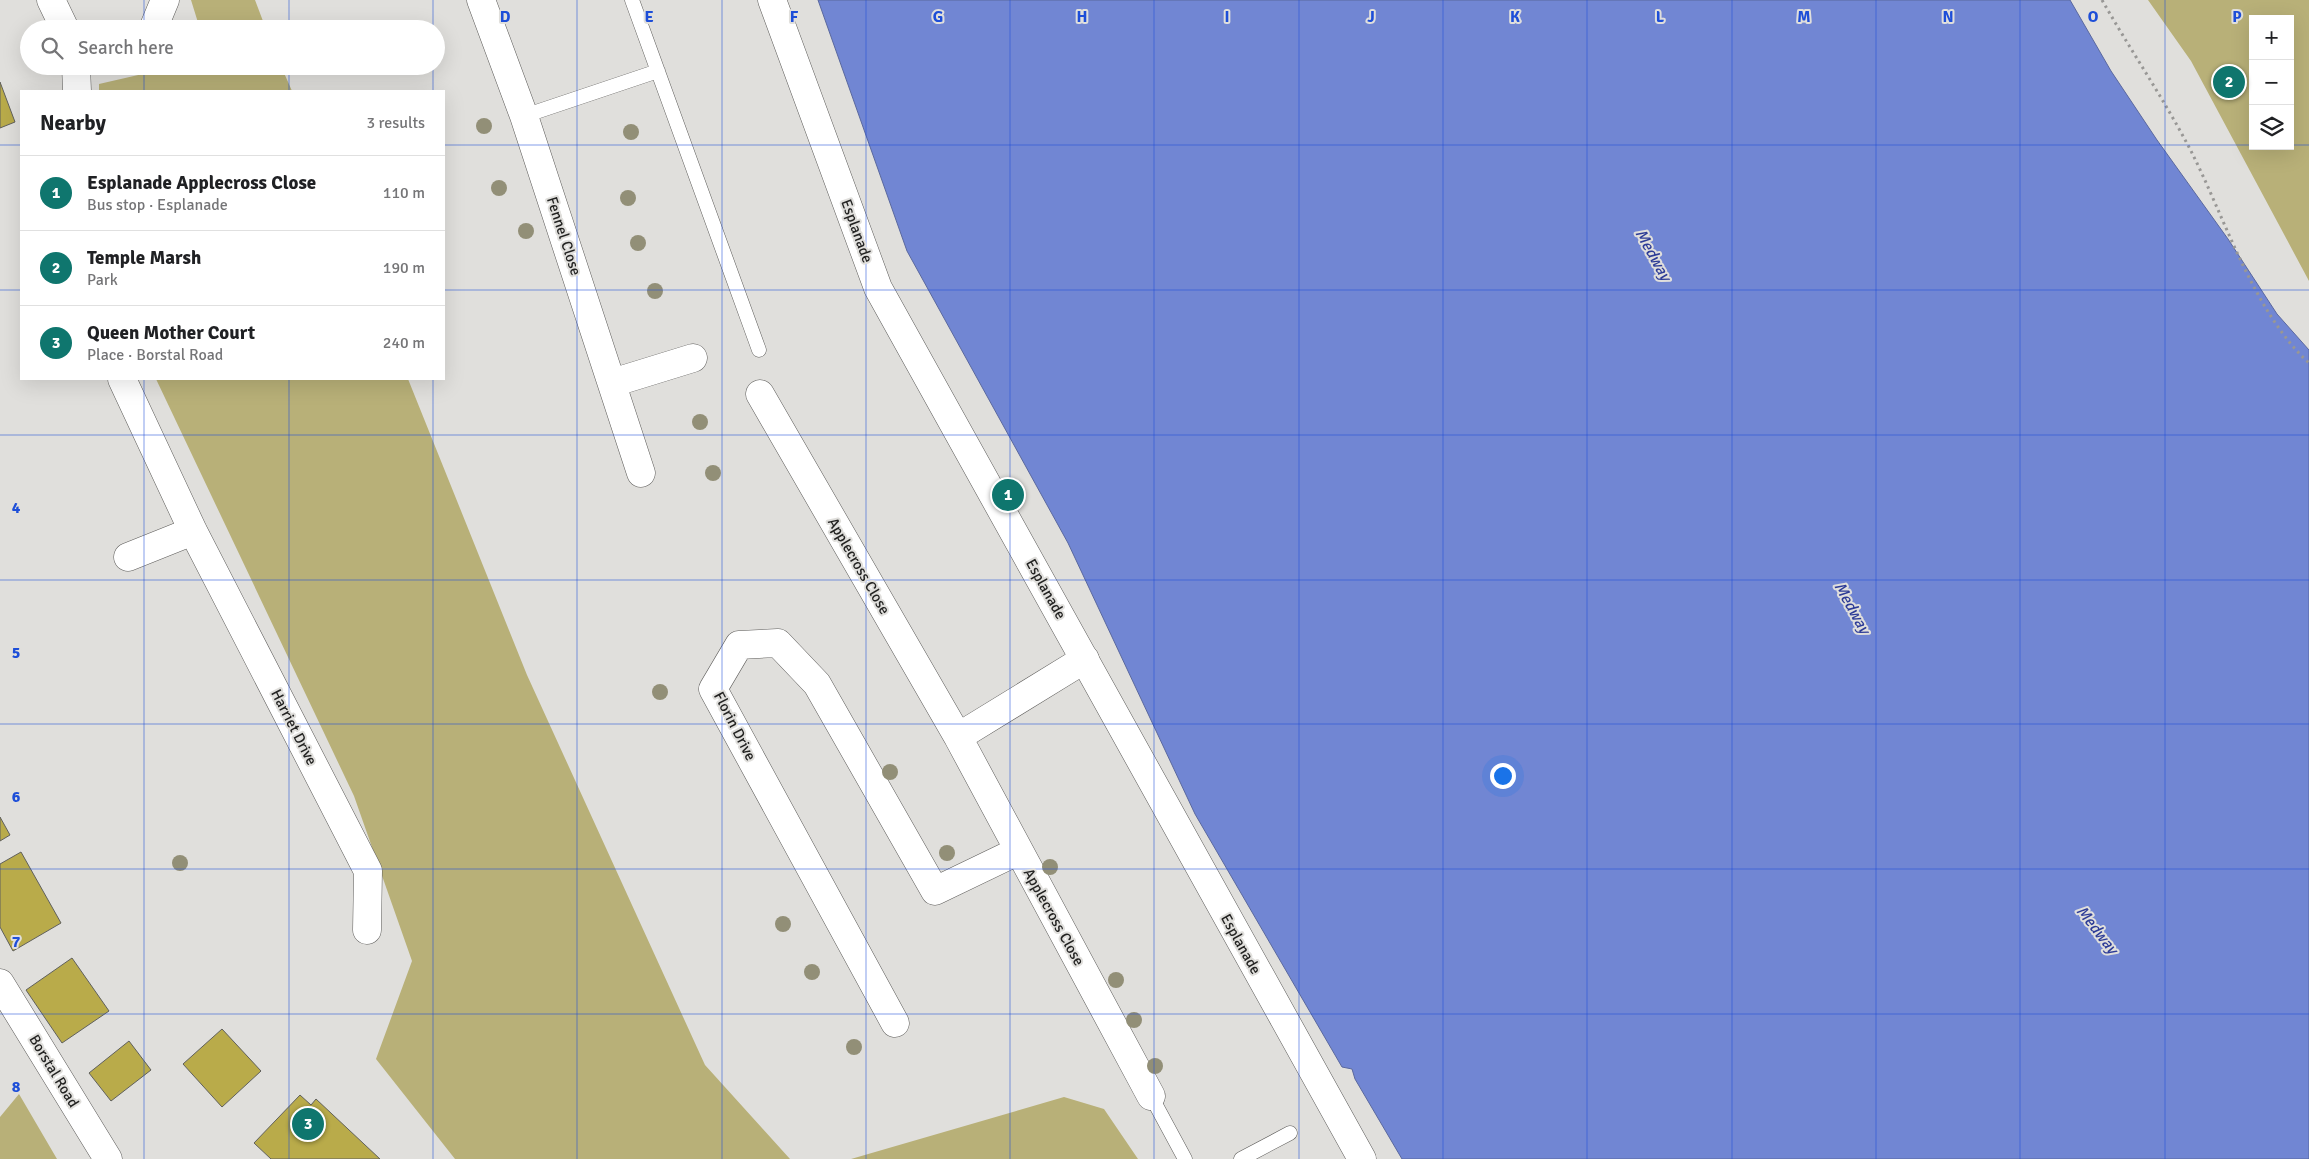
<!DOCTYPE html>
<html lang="en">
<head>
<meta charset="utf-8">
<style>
	body { margin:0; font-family:Signika,sans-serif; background:#f6f6f6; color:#202124 }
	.controls { position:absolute; right:15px; top:15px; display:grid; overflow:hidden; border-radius:0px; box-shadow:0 5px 20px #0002 }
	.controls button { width:45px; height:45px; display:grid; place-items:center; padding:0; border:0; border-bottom:1px solid #e0e0e0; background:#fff; color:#202124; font:25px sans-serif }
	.you { position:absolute; left:1502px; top:775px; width:18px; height:18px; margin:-12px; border:4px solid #fff; border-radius:50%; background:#1a73e8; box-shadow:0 0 0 8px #1a73e833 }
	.badge { display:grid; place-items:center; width:32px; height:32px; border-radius:50%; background:#0f766e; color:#fff; font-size:16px; font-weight:700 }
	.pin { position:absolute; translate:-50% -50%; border:2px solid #fff; box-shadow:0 1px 5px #0006 }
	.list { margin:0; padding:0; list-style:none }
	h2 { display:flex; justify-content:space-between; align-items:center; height:65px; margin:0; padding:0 20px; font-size:21px }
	h2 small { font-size:16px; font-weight:400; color:#757577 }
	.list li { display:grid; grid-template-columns:32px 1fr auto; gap:15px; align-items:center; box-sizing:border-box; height:75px; padding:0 20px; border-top:1px solid #e0e0e0 }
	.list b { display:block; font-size:19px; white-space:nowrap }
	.list p { margin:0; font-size:16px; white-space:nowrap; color:#757577 }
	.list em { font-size:16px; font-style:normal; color:#757577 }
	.icon { flex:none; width:28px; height:28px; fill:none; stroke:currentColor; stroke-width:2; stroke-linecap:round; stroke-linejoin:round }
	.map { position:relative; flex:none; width:2309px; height:1159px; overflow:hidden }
	.search { position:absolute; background:#fff; box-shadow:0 5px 20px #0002; left:20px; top:20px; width:425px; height:55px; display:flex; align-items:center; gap:12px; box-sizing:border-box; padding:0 18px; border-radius:28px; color:#757577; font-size:19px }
	.panel { position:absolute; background:#fff; box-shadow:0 5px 20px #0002; left:20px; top:90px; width:425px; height:290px; border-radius:0px }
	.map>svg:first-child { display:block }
	.green { fill:#b8b078; fill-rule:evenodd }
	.water { fill:#7186d3; stroke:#5a689e }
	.building { fill:#b9ab4a; stroke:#60605d }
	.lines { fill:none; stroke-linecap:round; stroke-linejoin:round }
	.service-casing { stroke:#5d5c5a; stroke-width:15 }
	.minor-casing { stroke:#5d5c5a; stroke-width:29 }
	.tertiary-casing { stroke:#5d5c5a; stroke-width:29 }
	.path { stroke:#989795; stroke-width:3; stroke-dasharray:2.5 4; stroke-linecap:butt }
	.service { stroke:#fff; stroke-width:14 }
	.minor { stroke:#fff; stroke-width:28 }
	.tertiary { stroke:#fff; stroke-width:28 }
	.tree { fill:#928f77 }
	.grid { fill:none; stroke:#1d4ed8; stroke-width:1; stroke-opacity:0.55 }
	.labels { text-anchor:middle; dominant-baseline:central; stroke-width:4; stroke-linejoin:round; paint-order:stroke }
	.street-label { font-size:15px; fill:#232322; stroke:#e0dfdc }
	.water-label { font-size:16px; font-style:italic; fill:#2d3c97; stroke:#e0dfdc }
	.grid-label { font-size:16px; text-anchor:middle; font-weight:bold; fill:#1d4ed8; stroke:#e0dfdc; stroke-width:4; stroke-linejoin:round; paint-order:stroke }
</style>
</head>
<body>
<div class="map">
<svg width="2309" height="1159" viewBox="0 0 2309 1159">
	<rect width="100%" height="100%" fill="#e0dfdc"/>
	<path class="green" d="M 191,0 L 255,0 L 266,29 L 200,29 Z
		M 2148,0 L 2309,0 L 2309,281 L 2191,61 ZM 2253,19 L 2290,19 L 2290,146 L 2253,146 Z
		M 165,66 L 281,66 L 292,91 L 99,91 L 99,84 L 160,70 Z
		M 156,379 L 408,379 L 527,675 L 705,1065 L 790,1159 L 455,1159 L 376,1059 L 412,961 L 354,796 Z
		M 19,1094 L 57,1159 L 0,1159 L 0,1117 Z
		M 1064,1097 L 1104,1109 L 1138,1159 L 851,1159 Z"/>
	<path class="water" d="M 818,0 L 2070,0 L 2111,71 L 2157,140 L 2228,239 L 2277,314 L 2309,350 L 2309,1159 L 1402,1159 L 1355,1079 L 1352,1069 L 1342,1067 L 1195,814 L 1068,543 L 907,251 Z"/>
	<path class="building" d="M 0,82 L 15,122 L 0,128 Z
		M 0,817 L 10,835 L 0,841 Z
		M 21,852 L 61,923 L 13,951 L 0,927 L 0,864 Z
		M 72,958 L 109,1011 L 62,1043 L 26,990 Z
		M 222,1029 L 261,1071 L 222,1107 L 183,1064 Z
		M 129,1041 L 151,1070 L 111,1101 L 89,1073 Z
		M 300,1095 L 311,1105 L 316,1099 L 380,1159 L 271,1159 L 254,1143 Z"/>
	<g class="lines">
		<g class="service-casing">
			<path id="service" d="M 632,0 L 759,350
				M 524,116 L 658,71
				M 1151,1096 L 1185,1159
				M 1241,1159 L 1290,1133"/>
		</g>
		<g class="minor-casing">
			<path id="minor" d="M 51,0 L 65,29
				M 481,0 L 524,116 L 641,473
				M 153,29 L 165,0
				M 76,66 L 77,91
				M 122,379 L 193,531 L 368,871 L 367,930
				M 612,383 L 693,358
				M 760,394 L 958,737 L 1151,1096
				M 128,557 L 193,531
				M 958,737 L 1085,659
				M 895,1023 L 713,689 L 739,645 L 778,643 L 817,684 L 935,891 L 1018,851"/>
		</g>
		<g class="tertiary-casing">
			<path id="tertiary" d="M 772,0 L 878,288 L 1362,1159
				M 0,983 L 108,1159"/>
		</g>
		<path class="path" d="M 2102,0 C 2131,51 2164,99 2191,151 C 2225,218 2254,313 2309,363"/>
		<use href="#service" class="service"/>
		<use href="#minor" class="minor"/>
		<use href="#tertiary" class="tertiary"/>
	</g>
	<g class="tree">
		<circle cx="484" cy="126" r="8"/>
		<circle cx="631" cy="132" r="8"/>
		<circle cx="499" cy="188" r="8"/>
		<circle cx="628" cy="198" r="8"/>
		<circle cx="526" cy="231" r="8"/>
		<circle cx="638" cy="243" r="8"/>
		<circle cx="655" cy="291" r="8"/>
		<circle cx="700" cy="422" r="8"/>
		<circle cx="713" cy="473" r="8"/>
		<circle cx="660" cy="692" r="8"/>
		<circle cx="890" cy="772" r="8"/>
		<circle cx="947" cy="853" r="8"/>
		<circle cx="180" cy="863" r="8"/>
		<circle cx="1050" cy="867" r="8"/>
		<circle cx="783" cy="924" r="8"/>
		<circle cx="812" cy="972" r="8"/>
		<circle cx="1116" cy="980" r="8"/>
		<circle cx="1134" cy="1020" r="8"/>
		<circle cx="854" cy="1047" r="8"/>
		<circle cx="1155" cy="1066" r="8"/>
	</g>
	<path class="grid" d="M 144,0 L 144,29M 289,0 L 289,29M 433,0 L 433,29M 577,0 L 577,1159M 722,0 L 722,1159M 866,0 L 866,1159M 1010,0 L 1010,1159M 1154,0 L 1154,1159M 1299,0 L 1299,1159M 1443,0 L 1443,1159M 1587,0 L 1587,1159M 1732,0 L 1732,1159M 1876,0 L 1876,1159M 2020,0 L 2020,1159M 2165,0 L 2165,1159M 144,66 L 144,91M 289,66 L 289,91M 433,66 L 433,91M 0,145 L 21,145M 444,145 L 2253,145M 2290,145 L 2309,145M 0,290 L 21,290M 444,290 L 2309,290M 144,379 L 144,1159M 289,379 L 289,1159M 433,379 L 433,1159M 0,435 L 2309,435M 0,580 L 2309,580M 0,724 L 2309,724M 0,869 L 2309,869M 0,1014 L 2309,1014"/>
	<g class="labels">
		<g class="street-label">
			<text transform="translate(857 231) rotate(70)">Esplanade</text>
			<text transform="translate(564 236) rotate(72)">Fennel Close</text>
			<text transform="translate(859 566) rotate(60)">Applecross Close</text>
			<text transform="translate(1046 589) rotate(61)">Esplanade</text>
			<text transform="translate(735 726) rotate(63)">Florin Drive</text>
			<text transform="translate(294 727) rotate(63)">Harriet Drive</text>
			<text transform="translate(1054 917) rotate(61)">Applecross Close</text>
			<text transform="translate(1241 944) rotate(61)">Esplanade</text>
			<text transform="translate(54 1071) rotate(59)">Borstal Road</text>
		</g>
		<g class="water-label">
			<text transform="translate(1653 255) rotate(61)">Medway</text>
			<text transform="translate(1852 608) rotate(61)">Medway</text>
			<text transform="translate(2097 930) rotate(52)">Medway</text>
		</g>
	</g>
	<g class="grid-label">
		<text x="505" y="22">D</text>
		<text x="649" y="22">E</text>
		<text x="794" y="22">F</text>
		<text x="938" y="22">G</text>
		<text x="1082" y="22">H</text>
		<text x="1227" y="22">I</text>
		<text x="1371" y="22">J</text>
		<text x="1515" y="22">K</text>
		<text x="1660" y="22">L</text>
		<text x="1804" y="22">M</text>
		<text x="1948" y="22">N</text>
		<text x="2093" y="22">O</text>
		<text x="2237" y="22">P</text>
		<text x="16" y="513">4</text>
		<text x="16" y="658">5</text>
		<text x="16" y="802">6</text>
		<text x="16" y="947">7</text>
		<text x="16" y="1092">8</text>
	</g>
</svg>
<div class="controls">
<button>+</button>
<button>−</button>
<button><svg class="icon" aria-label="layers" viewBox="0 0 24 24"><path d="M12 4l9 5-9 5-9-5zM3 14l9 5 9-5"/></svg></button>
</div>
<div class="you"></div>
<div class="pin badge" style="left:1008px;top:495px">1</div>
<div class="pin badge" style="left:2229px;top:82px">2</div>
<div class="pin badge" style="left:308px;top:1124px">3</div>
<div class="search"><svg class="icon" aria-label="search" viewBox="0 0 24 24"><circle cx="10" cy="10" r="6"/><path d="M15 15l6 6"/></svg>Search here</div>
<section class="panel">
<h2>Nearby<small>3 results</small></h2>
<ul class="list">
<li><span class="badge">1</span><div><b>Esplanade Applecross Close</b><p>Bus stop · Esplanade</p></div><em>110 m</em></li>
<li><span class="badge">2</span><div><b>Temple Marsh</b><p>Park</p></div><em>190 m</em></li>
<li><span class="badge">3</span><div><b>Queen Mother Court</b><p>Place · Borstal Road</p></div><em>240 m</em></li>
</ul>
</section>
</div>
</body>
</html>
